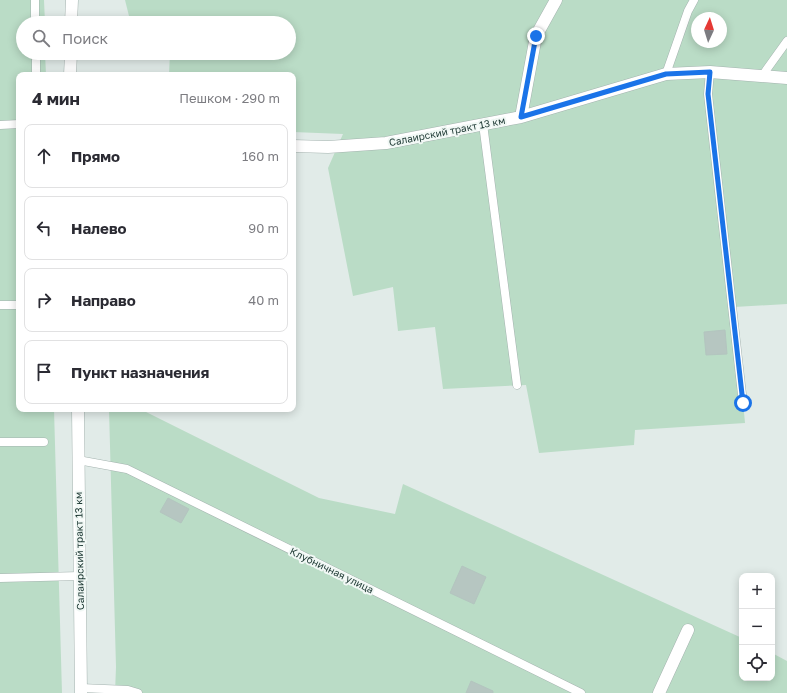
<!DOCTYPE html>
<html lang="ru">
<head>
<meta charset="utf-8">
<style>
	body { margin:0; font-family:"Golos Text",sans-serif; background:#f7f7f7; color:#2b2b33 }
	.controls { position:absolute; right:12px; bottom:12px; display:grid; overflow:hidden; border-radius:8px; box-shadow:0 2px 10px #0003 }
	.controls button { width:36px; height:36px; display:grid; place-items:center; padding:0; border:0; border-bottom:1px solid #e1e1e2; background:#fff; color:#2b2b33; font:20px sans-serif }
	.compass { position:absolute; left:691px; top:12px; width:36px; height:36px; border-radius:50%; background:#fff; box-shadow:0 2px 10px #0003; rotate:4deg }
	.stop { position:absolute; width:12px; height:12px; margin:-9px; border:3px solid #1a73e8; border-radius:50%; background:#fff }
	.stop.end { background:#1a73e8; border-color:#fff; box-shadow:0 1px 4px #0008 }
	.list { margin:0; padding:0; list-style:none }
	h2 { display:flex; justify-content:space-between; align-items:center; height:52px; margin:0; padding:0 16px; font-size:17px }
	h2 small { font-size:13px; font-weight:400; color:#7c7c81 }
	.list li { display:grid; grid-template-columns:26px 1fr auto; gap:12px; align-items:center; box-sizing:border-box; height:64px; margin:0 8px 8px; padding:0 8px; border:1px solid #e1e1e2; border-radius:8px }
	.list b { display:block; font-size:15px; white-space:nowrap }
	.list em { font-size:13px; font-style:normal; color:#7c7c81 }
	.icon { flex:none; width:22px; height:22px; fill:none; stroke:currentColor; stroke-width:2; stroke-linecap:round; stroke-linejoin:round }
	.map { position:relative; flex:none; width:787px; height:693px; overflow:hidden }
	.search { position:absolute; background:#fff; box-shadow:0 2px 10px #0003; left:16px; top:16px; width:280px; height:44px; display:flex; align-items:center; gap:10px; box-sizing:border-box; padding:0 14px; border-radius:22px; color:#7c7c81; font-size:15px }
	.panel { position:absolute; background:#fff; box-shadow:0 2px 10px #0003; left:16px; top:72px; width:280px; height:340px; border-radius:8px }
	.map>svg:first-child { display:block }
	.green { fill:#badcc6; fill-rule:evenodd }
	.building { fill:#b6c6c1; stroke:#b3c5bf }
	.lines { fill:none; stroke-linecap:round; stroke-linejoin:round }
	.lane-casing { stroke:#a4b3af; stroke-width:9 }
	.street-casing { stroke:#a4b3af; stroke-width:13 }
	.lane { stroke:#fff; stroke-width:8 }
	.street { stroke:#fff; stroke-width:12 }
	.route { stroke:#1a73e8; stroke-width:5 }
	.labels { text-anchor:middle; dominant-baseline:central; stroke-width:4; stroke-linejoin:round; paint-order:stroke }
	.street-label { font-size:10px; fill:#213c37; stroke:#f1f8f5 }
</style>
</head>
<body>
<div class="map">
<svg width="787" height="693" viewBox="0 0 787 693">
	<rect width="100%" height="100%" fill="#e1ebe8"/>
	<path class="green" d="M 0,0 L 44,0 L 45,23 L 23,23 L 23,53 L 45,53 L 46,75 L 19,75 L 19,409 L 54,409 L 62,693 L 0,693 Z
		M 125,0 L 787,0 L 787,304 L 734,307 L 745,423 L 635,430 L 634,445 L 539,453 L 526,385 L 443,389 L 435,327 L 398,331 L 393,287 L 353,296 L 328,168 L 343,134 L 293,132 L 293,75 L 169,75 L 170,53 L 289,53 L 289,23 L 172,23 L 172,19 L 129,16 ZM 697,18 L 721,18 L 721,42 L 697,42 Z
		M 109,409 L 140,409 L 319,498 L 395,514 L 403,484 L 742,638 L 742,678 L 772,678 L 772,653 L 787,661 L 787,693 L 115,693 L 116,667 Z"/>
	<path class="building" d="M 725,330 L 727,354 L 706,355 L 704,332 Z
		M 168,498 L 189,509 L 181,523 L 160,512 Z
		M 462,566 L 486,577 L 474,604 L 450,593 Z
		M 471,681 L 493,691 L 493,693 L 466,693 Z"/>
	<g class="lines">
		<g class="lane-casing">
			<path id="lane" d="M 35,0 L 35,23
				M 36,53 L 36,75
				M 710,72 L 708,94 L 743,403
				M 666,74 L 688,11 L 694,0
				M 762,76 L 787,41
				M 483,124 L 517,385
				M 0,125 L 19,124
				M 0,305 L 19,305
				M 0,442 L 44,442
				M 78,460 L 127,469 L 581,693
				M 0,578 L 80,576
				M 81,688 L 128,690 L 138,693"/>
		</g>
		<g class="street-casing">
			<path id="street" d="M 71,23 L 72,0
				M 70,75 L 71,53
				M 521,117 L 536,36 L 556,0
				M 293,146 L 328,147 L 386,143 L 521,117 L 666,74 L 710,72 L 787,78
				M 78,409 L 81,693
				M 659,693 L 688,630"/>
		</g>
		<use href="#lane" class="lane"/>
		<use href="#street" class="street"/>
	</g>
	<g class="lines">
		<path class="route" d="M 536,36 L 521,117 L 666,74 L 710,72 L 708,94 L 743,403"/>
	</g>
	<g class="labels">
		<g class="street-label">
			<text transform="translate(447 131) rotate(-11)">Салаирский тракт 13 км</text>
			<text transform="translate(79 551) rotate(-91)">Салаирский тракт 13 км</text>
			<text transform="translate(332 570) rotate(26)">Клубничная улица</text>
		</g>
	</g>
</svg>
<div class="controls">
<button>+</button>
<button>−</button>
<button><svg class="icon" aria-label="locate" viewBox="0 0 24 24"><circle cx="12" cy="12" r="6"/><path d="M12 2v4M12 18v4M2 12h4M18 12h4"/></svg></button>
</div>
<svg class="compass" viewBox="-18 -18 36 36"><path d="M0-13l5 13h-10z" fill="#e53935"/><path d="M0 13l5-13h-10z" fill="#7c7c81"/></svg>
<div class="stop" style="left:743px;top:403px"></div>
<div class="stop end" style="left:536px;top:36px"></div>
<div class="search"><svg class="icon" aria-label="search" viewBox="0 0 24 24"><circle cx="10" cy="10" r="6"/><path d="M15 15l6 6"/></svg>Поиск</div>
<section class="panel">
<h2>4 мин<small>Пешком · 290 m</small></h2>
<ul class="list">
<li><svg class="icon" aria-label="ahead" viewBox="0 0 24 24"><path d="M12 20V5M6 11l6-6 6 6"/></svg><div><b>Прямо</b></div><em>160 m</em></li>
<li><svg class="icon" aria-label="left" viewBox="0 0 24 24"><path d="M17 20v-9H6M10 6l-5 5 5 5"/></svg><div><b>Налево</b></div><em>90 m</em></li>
<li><svg class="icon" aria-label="right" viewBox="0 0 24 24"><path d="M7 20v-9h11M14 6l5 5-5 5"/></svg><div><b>Направо</b></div><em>40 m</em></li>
<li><svg class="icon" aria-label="arrive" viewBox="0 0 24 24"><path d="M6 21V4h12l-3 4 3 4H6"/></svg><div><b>Пункт назначения</b></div></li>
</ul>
</section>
</div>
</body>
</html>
